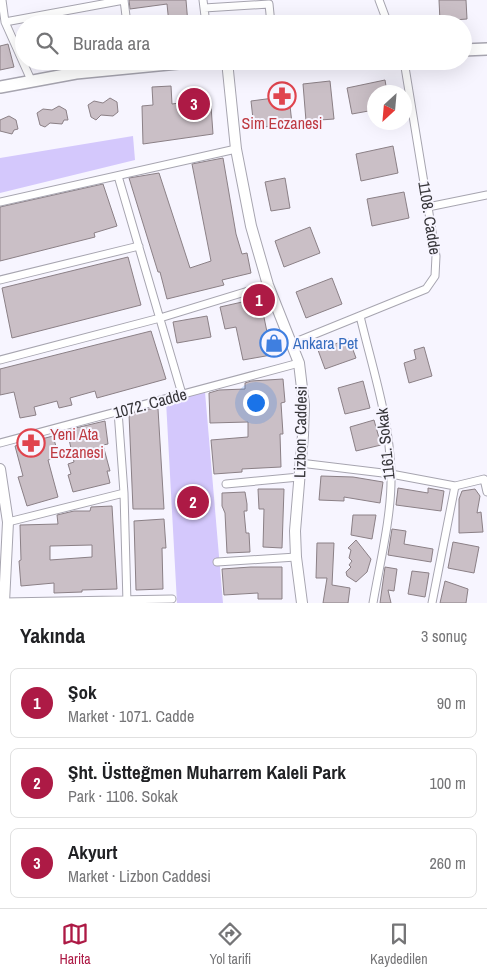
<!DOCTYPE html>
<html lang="tr">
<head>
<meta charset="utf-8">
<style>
	body { margin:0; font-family:"Archivo Narrow",sans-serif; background:#f2f2f2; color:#202124 }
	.compass { position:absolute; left:367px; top:85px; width:45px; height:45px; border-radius:50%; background:#fff; box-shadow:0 5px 20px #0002; rotate:206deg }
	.you { position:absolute; left:255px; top:402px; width:18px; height:18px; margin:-12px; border:4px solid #fff; border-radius:50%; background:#1a73e8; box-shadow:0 0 0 8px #1a73e833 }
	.badge { display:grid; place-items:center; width:32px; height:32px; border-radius:50%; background:#ad1a45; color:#fff; font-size:16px; font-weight:700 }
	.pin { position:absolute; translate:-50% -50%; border:2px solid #fff; box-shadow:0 1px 5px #0006 }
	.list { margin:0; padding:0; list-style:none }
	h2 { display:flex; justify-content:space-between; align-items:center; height:65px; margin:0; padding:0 20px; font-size:21px }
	h2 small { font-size:16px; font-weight:400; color:#757577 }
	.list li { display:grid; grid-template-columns:32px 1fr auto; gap:15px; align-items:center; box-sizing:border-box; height:70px; margin:0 10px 10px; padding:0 10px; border:1px solid #e0e0e0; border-radius:8px }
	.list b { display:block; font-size:19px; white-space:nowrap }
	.list p { margin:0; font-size:16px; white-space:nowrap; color:#757577 }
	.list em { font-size:16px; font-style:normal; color:#757577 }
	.icon { flex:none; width:28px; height:28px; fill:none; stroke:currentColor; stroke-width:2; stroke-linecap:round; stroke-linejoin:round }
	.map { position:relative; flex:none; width:487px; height:603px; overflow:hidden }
	.search { position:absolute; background:#fff; box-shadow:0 5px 20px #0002; left:15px; right:15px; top:15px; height:55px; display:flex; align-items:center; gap:12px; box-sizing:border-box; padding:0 18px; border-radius:28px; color:#757577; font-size:19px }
	.sheet { height:305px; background:#fff }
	nav { display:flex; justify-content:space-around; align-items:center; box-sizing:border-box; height:70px; border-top:1px solid #e0e0e0; background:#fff; font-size:14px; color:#757577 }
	nav a { display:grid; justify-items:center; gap:2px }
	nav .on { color:#ad1a45 }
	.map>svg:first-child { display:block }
	.green { fill:#d4c8fc }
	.building { fill:#cabfc6; stroke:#8b8086; fill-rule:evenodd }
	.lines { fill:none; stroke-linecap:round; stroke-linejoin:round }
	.minor-casing { stroke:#a7a5b0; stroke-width:9 }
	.secondary-casing { stroke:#a7a5b0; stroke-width:12 }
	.primary-casing { stroke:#a7a5b0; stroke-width:14 }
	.minor { stroke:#fff; stroke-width:7 }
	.secondary { stroke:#fff; stroke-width:10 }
	.primary { stroke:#fff; stroke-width:11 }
	.labels { text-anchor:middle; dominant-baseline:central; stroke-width:4; stroke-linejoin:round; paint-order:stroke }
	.health-label { font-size:16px; fill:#be3a42; stroke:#f7f5ff }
	.street-label { font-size:16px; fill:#363539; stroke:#f7f5ff }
	.shop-label { font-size:16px; fill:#366cbe; stroke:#f7f5ff; text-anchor:start }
</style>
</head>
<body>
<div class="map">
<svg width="487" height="603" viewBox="0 0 487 603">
	<rect width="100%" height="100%" fill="#f7f5ff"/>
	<path class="green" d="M 133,136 L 135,160 L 0,193 L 0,158 Z
		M 205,392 L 223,603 L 177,603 L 166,401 Z"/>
	<path class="building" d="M 129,0 L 186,0 L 188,24 L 169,24 L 167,4 L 130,9 Z
		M 439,0 L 466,0 L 467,19 L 440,21 Z
		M 114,17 L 115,24 L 89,24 L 89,19 Z
		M 265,17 L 265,24 L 238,24 L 238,18 Z
		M 8,44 L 14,67 L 0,70 L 0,46 Z
		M 385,80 L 387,92 L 374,92 L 374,110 L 352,114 L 347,88 Z
		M 330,81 L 334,119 L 306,121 L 303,84 Z
		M 171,86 L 172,104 L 200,100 L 211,106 L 213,134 L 143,144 L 142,106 L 153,105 L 152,87 Z
		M 289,96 L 292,124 L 254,128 L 251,101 Z
		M 110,98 L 117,102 L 118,112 L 113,116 L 101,115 L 96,120 L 91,117 L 88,105 L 94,101 L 103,103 Z
		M 59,106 L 66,110 L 68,120 L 64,120 L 62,124 L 50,123 L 45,127 L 40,125 L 37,113 L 43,109 L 52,110 Z
		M 9,116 L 16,120 L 18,129 L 14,130 L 12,134 L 0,131 L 0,120 Z
		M 393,146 L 398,173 L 361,181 L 356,154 Z
		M 223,158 L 236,234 L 242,254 L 247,253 L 251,273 L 222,280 L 224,285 L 167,299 L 160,272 L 158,272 L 129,178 L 159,173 L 190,268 L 211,261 L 192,164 Z
		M 285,178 L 290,208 L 271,211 L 265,182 Z
		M 103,184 L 117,226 L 94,233 L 95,237 L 0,261 L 0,207 Z
		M 404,192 L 409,218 L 372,226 L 367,199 Z
		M 310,227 L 320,253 L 284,267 L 275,241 Z
		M 128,257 L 141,305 L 12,338 L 2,288 Z
		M 332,278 L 342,304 L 306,318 L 296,292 Z
		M 260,298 L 267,332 L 273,330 L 277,354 L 243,360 L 236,327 L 225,329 L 220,307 Z
		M 207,316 L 211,337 L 177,343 L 173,322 Z
		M 151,331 L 166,379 L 97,398 L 95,391 L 70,398 L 72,405 L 59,408 L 57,401 L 34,407 L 36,415 L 20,418 L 14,392 L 0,395 L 0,369 Z
		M 349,339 L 356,358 L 325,369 L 318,350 Z
		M 424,347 L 432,376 L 409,383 L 404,363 L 416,359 L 414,350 Z
		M 283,379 L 285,402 L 281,403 L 283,434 L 280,434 L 281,467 L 242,469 L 242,472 L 214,474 L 211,440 L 248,437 L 248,422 L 210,423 L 209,393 L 219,390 L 245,389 L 245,383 L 251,381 Z
		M 363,381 L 370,408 L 345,414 L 338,388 Z
		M 148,409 L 158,409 L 164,509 L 133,509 L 129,414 Z
		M 374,420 L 381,445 L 356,451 L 350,427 Z
		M 105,421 L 108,444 L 103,445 L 110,471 L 107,471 L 110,483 L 73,492 L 68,475 L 71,474 L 68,464 L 74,462 L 67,430 Z
		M 53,436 L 59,457 L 48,460 L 58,497 L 27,506 L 18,477 L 23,476 L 15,446 Z
		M 321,476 L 353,477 L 383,482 L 380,503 L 344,497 L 344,501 L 319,500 Z
		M 398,488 L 428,493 L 428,488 L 444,491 L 441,511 L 396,505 Z
		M 258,489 L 284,489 L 282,548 L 263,547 L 264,509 L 259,509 Z
		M 475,489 L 480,496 L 477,513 L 481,512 L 483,532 L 459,533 L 459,499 L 462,491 Z
		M 245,492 L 247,504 L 247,511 L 244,511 L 246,533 L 249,533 L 250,552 L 227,553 L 225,513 L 222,506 L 222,493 Z
		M 112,506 L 117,589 L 82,590 L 82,592 L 54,593 L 54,583 L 21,586 L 19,561 L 21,560 L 20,525 L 58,524 L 57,515 L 74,511 L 90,511 L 91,507 ZM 92,545 L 92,557 L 50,560 L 50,546 Z
		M 353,515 L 376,515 L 372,539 L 351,535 Z
		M 164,519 L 166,548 L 162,548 L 163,589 L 136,590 L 134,521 Z
		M 392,529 L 406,531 L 404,544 L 433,549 L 431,562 L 388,555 Z
		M 356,540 L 371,559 L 367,572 L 356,582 L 347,576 L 346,572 L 351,567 L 349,565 L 352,561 L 349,558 L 351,550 L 348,548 Z
		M 453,542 L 479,547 L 474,573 L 448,568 Z
		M 317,543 L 334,543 L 332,585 L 350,588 L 348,603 L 323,603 L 327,578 L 316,578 Z
		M 251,567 L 282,567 L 282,599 L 258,599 L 258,593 L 224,595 L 222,569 Z
		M 385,567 L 397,569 L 394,591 L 388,590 L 391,603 L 380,603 Z
		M 412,571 L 429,573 L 425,597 L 408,594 Z
		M 445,581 L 468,589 L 466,603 L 440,603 Z"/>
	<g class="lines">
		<g class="minor-casing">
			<path id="minor" d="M 2,0 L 5,22 L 31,80
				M 124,0 L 127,24
				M 203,0 L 206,24
				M 379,0 L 388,24
				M 204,8 L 269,4 L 271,24
				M 5,22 L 124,0
				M 118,176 L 182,394
				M 0,202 L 236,149
				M 428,207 L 487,195
				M 0,280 L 139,246
				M 360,316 C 372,367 390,420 391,474 C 392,515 380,562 373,603
				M 293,343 L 426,289 L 435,276 L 436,256 L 404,61
				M 0,360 L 160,318 L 268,285
				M 118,411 L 124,493 L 127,603
				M 0,443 L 299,363
				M 300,463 L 391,474 L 455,486 L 484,479 L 487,492
				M 226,484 L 299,477
				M 8,522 L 124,493
				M 217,562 L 296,557
				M 4,602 L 172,599
				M 432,603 L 455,486"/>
		</g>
		<g class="secondary-casing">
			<path id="secondary" d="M 227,61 L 236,149 L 251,226 L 268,285 L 299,363 L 304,405 L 303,435 L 295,531 L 296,557 L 302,603
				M 0,469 L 8,522 L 4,603"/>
		</g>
		<g class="primary-casing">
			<path id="primary" d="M 463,50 L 487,49
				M 0,87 L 76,73 L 199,61"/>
		</g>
		<use href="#minor" class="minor"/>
		<use href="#secondary" class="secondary"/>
		<use href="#primary" class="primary"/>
	</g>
	<defs>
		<g id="pharmacy-ring" transform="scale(1.4375)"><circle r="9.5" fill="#f7f5ff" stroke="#e0444e" stroke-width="1.5"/><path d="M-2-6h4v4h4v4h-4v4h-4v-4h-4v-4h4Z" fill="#e0444e"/></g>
		<g id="shop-ring" transform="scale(1.4375)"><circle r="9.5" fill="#f7f5ff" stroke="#3f7fe0" stroke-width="1.5"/><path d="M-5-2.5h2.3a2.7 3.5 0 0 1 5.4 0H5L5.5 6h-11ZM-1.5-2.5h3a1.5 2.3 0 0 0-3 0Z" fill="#3f7fe0"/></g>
	</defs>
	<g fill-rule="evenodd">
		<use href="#pharmacy-ring" x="282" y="96"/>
		<use href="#shop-ring" x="274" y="343"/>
		<use href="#pharmacy-ring" x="31" y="443"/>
	</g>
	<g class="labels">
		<g class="health-label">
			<text x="282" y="123">Sim Eczanesi</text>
			<text x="50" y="434" text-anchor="start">Yeni Ata<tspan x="50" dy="18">Eczanesi</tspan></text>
		</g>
		<g class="street-label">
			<text transform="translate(430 218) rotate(81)">1108. Cadde</text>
			<text transform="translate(150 403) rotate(-15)">1072. Cadde</text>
			<text transform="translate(300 432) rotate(-89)">Lizbon Caddesi</text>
			<text transform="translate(385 444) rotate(-96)">1161. Sokak</text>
		</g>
		<g class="shop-label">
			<text x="293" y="343">Ankara Pet</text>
		</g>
	</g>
</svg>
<svg class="compass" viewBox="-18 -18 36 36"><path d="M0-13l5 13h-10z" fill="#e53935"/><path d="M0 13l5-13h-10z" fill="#757577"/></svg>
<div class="you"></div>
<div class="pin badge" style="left:259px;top:300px">1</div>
<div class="pin badge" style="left:193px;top:502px">2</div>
<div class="pin badge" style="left:194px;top:104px">3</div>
<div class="search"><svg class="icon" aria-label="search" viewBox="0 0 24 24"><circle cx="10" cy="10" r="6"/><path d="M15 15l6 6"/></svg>Burada ara</div>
</div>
<section class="sheet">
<h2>Yakında<small>3 sonuç</small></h2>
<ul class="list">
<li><span class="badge">1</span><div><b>Şok</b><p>Market · 1071. Cadde</p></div><em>90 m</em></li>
<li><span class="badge">2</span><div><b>Şht. Üstteğmen Muharrem Kaleli Park</b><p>Park · 1106. Sokak</p></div><em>100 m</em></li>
<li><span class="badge">3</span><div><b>Akyurt</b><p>Market · Lizbon Caddesi</p></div><em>260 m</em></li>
</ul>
</section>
<nav>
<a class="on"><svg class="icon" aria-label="map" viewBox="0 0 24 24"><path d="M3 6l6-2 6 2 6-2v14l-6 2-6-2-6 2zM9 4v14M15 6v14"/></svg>Harita</a>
<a><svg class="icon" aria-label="directions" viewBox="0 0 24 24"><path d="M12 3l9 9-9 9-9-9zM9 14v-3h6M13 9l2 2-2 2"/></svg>Yol tarifi</a>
<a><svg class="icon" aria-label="saved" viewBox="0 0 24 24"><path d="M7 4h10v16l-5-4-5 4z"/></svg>Kaydedilen</a>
</nav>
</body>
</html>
